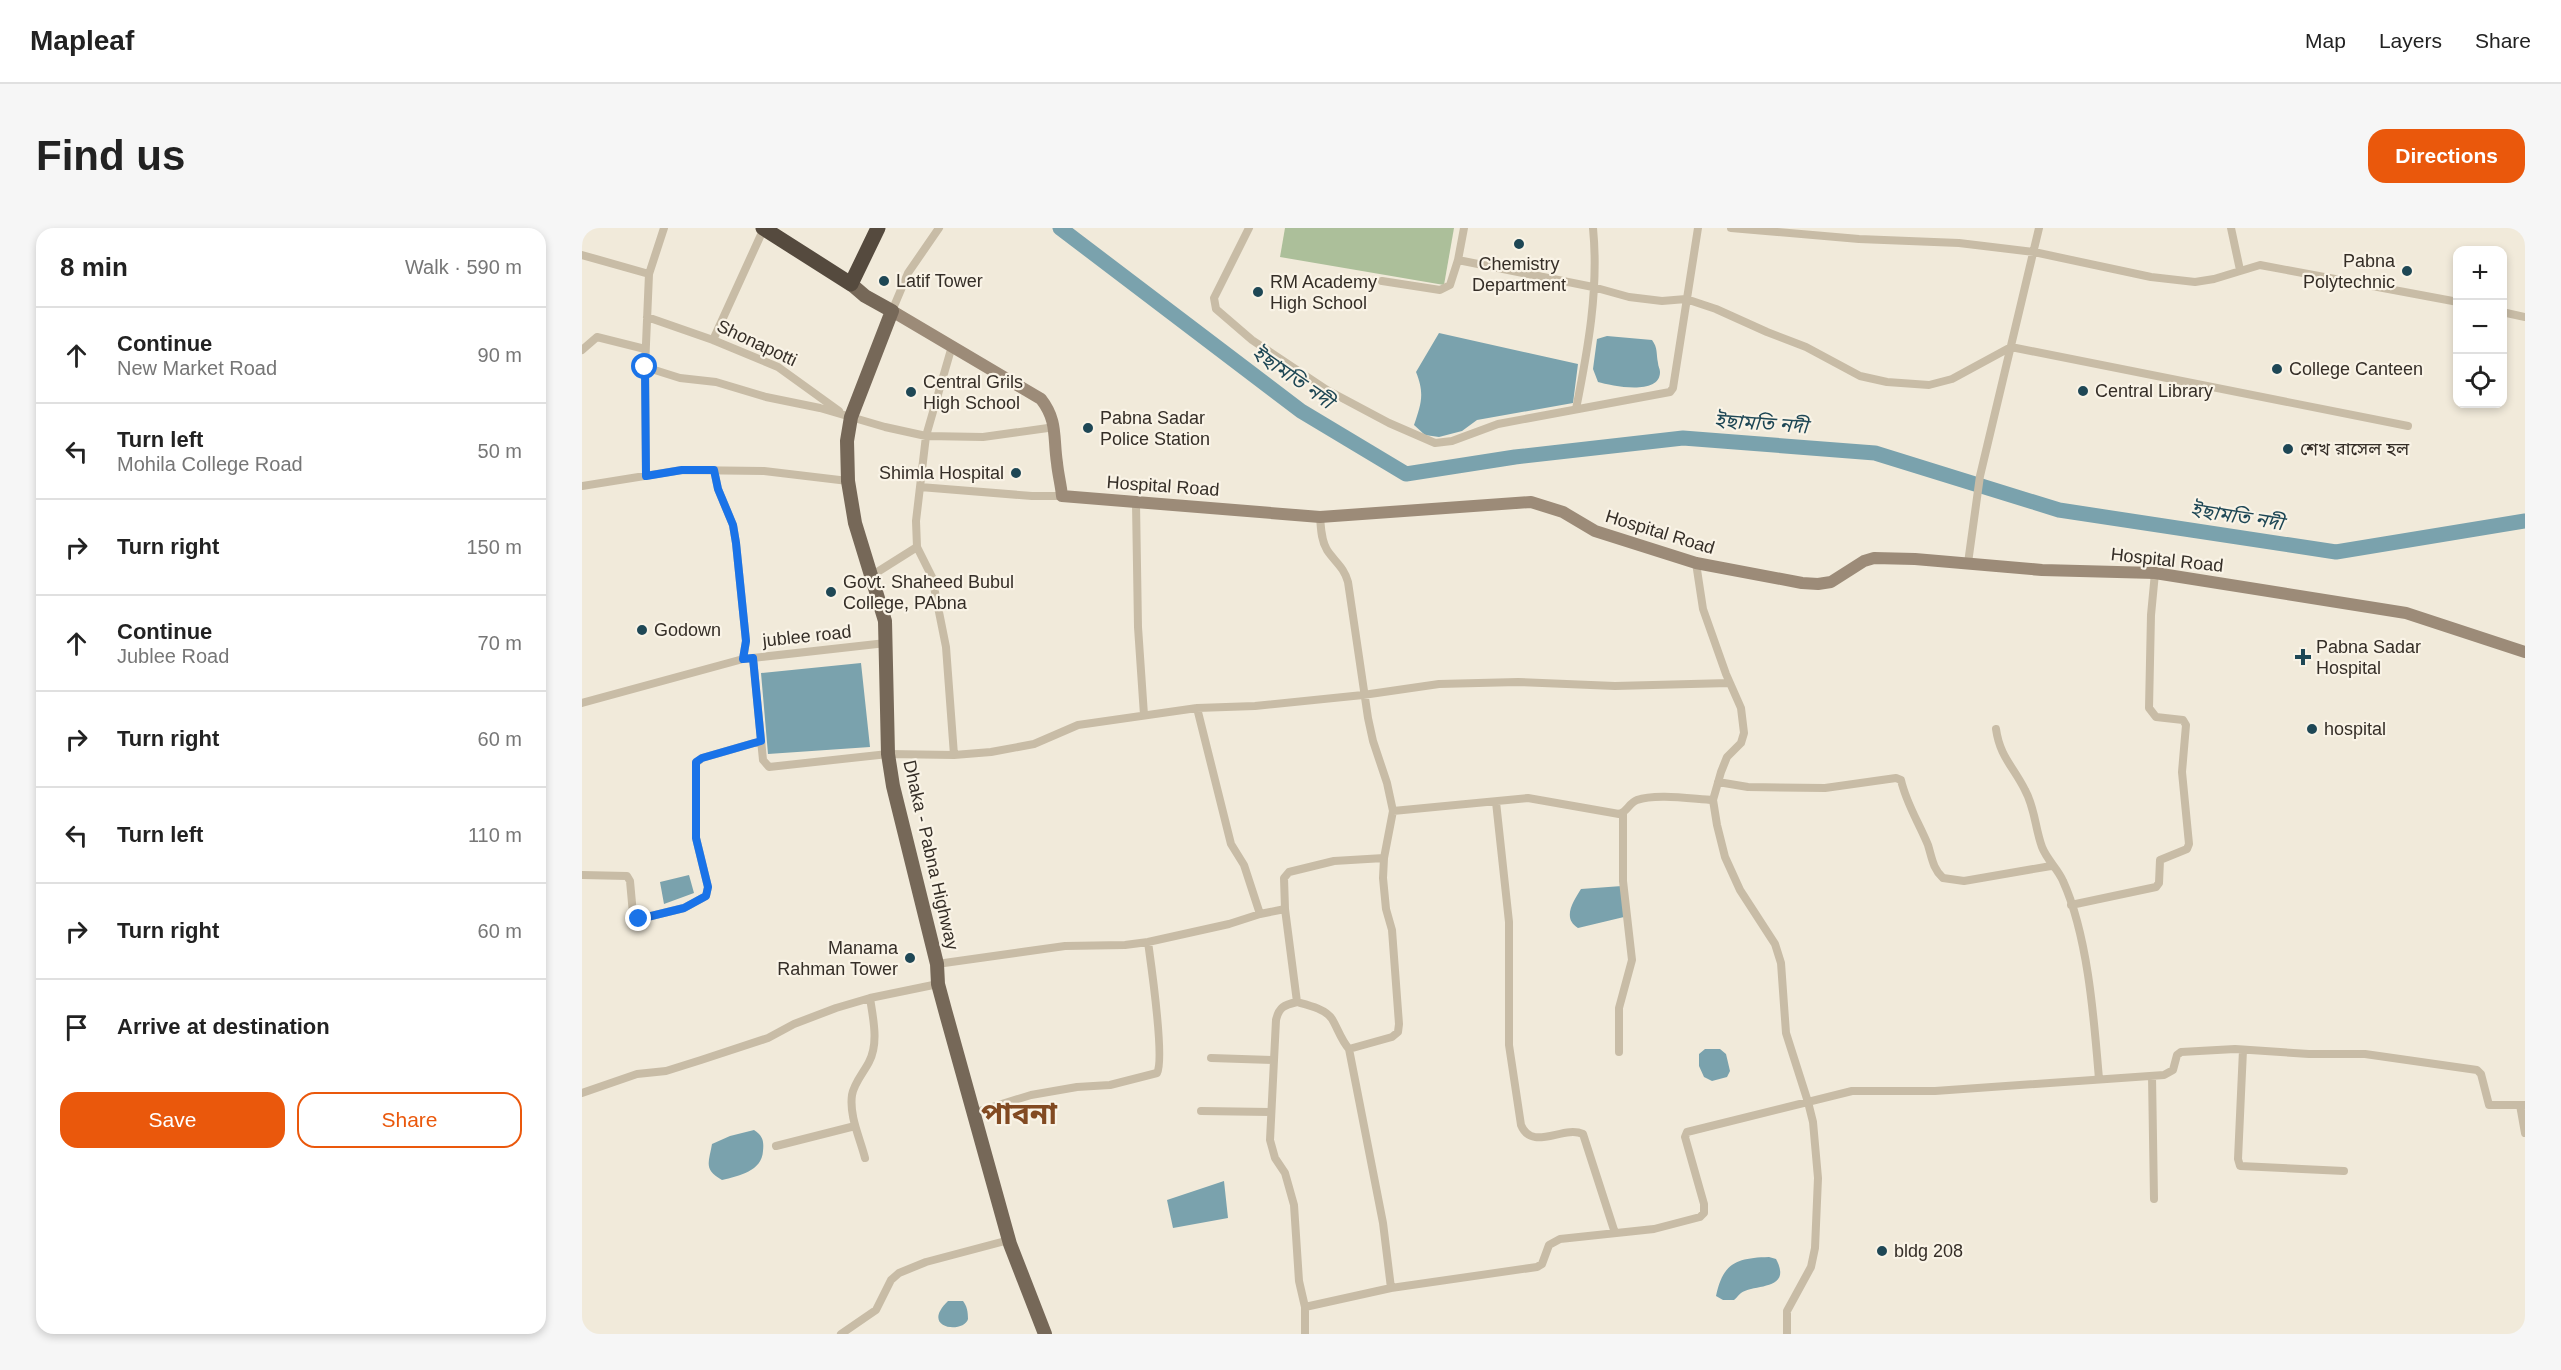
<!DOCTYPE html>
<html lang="en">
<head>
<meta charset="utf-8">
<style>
	body { margin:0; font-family:Helvetica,"Noto Sans Bengali",sans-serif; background:#f6f6f6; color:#222 }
	.controls { position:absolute; right:18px; top:18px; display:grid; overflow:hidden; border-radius:12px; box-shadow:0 3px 9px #0003 }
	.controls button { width:54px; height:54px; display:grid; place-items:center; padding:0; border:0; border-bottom:2px solid #e0e0e0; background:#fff; color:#222; font:30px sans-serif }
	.stop { position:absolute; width:18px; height:18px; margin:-14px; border:4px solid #1a73e8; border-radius:50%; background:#fff }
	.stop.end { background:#1a73e8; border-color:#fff; box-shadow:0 2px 6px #0008 }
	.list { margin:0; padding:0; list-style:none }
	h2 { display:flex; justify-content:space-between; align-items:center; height:78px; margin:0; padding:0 24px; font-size:26px }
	h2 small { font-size:20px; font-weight:400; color:#767676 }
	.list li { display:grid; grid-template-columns:39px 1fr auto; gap:18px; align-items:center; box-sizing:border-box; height:96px; padding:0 24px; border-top:2px solid #e0e0e0 }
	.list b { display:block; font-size:22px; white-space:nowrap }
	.list p { margin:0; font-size:20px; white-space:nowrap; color:#767676 }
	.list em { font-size:20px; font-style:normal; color:#767676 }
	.actions { display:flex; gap:12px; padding:18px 24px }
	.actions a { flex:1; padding:14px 0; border:2px solid #ea580c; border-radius:18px; text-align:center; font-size:21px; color:#ea580c }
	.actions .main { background:#ea580c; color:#fff }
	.icon { flex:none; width:33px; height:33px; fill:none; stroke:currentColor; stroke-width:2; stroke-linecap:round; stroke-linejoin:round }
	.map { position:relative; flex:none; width:1943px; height:1106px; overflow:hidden; border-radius:18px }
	header { display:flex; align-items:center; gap:36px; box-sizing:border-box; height:84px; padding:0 30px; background:#fff; border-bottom:2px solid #e0e0e0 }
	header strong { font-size:28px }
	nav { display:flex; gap:33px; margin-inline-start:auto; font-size:21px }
	.intro { display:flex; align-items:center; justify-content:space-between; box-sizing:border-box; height:144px; padding:0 36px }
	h1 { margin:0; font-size:42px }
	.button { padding:15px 27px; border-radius:18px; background:#ea580c; color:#fff; font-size:21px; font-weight:700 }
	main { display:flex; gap:36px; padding:0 36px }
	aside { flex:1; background:#fff; border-radius:18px; box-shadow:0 3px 9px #0003 }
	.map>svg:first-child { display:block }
	.green { fill:#acbf9a }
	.water { fill:#7aa2ad }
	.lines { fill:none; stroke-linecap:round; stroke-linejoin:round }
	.river { stroke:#7aa2ad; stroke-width:15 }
	.street { stroke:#c8bca6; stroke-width:8 }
	.secondary { stroke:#9c8b78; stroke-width:12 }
	.primary { stroke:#766858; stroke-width:14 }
	.highway { stroke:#554a3e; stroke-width:15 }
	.route { stroke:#1a73e8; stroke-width:8 }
	.poi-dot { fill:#1e4755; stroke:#f9f3e6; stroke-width:2 }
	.labels { text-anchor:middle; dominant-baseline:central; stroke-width:4.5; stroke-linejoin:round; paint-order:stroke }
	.poi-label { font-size:18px; fill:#352e27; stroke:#f9f3e6; text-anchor:start }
	.street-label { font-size:18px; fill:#352e27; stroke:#f9f3e6 }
	.water-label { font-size:20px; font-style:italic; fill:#1e4755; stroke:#f9f3e6 }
	.town-label { font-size:30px; font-weight:bold; fill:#824a22; stroke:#f9f3e6 }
</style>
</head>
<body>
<header>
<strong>Mapleaf</strong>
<nav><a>Map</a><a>Layers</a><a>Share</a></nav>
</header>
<div class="intro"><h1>Find us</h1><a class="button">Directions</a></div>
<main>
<aside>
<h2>8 min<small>Walk · 590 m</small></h2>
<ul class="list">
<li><svg class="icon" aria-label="ahead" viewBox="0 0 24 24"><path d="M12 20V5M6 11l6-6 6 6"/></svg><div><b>Continue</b><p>New Market Road</p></div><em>90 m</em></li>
<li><svg class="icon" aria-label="left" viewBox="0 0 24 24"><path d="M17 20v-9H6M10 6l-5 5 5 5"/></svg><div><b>Turn left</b><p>Mohila College Road</p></div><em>50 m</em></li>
<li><svg class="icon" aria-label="right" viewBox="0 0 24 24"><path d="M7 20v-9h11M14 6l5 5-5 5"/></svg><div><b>Turn right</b></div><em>150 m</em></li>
<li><svg class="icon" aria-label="ahead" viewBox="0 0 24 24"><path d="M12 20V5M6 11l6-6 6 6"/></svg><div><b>Continue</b><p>Jublee Road</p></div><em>70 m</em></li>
<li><svg class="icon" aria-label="right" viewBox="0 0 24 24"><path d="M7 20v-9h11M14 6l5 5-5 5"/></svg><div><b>Turn right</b></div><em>60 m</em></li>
<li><svg class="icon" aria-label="left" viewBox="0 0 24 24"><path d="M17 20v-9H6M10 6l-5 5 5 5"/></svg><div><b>Turn left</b></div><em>110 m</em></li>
<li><svg class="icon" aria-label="right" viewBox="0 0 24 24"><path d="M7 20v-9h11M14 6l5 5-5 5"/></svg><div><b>Turn right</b></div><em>60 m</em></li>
<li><svg class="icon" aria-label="arrive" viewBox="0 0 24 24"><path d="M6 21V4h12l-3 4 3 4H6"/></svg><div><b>Arrive at destination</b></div></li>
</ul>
<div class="actions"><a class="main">Save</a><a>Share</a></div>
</aside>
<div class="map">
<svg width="1943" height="1106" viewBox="0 0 1943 1106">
	<rect width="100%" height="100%" fill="#f1eada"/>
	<path class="green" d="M 703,0 L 872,0 L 862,57 L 698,29 Z"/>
	<path class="water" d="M 857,105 L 996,136 L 991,175 L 895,192 L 880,203 L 857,209 L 843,207 L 832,197 C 839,176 843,166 834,144 Z
		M 1025,108 L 1070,112 C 1076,120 1074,125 1076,135 C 1076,138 1078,141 1078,144 C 1078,168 1030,158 1016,154 L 1011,141 L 1015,111 Z
		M 279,435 L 288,519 L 186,526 L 179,445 Z
		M 107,647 L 112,665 L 82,676 L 78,654 Z
		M 1040,658 L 1042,689 L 996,700 C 980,690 991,674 999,661 Z
		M 1123,821 L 1138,821 L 1144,826 L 1148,843 L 1145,849 L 1130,853 L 1122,849 L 1117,838 L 1117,826 Z
		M 172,902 C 181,908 182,913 181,923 C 180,943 157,948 140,952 C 121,942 127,934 130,916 L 148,908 Z
		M 642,953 L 646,990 L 591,1000 L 585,972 Z
		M 1187,1029 L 1194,1031 C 1211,1063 1172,1056 1159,1065 C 1156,1067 1155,1070 1152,1072 L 1141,1072 L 1134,1068 C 1141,1035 1154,1030 1187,1029 Z
		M 366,1073 L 381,1073 C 385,1078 386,1084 386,1091 C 382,1106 337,1101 366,1073 Z"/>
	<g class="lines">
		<path class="river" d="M 478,0 L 719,183 L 824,246 L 933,229 L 1101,210 L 1293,225 L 1477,282 L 1754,324 L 1943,293"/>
		<path class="street" d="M 667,0 L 632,70 L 634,81 L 670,112 L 745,162 L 807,195 L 853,215 L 870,213 L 916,196 L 1088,164 L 1091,160 L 1116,0
			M 1149,0 L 1277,11 L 1377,15 L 1452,24 L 1569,49 L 1613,54 L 1632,51 L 1678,37 L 1876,74
			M 1649,0 L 1658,42
			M 0,27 L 67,46
			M 876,32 L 882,0
			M 800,53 L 858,62 L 868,57 L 876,32 L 1011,59 L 1047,69 L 1080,73 L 1104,71 L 1134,81 L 1185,104 L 1224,119 L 1278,148 L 1305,154 L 1347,157 L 1370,151 L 1429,119 L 1826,198
			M 310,83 L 326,45 L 357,0
			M 1920,84 L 1943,89
			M 65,89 L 131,112 L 196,139 L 257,183
			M 131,112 L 182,0
			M 370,118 L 344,208 L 334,293 L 335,319 L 350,349 L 364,419 L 372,527
			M 0,122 L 15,109 L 63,121
			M 63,139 L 98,150 L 134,154 L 184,169 L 238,180 L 303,199 L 344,208 L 401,209 L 473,199
			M 994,181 C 1006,121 1017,61 1011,0
			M 132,242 L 136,261 L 151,297 L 154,315 L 164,413 L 161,431
			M 64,248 L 63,139 L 67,46 L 82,0
			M 0,258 L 100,242 L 182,243 L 266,253
			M 338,259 L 450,268 L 480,268
			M 554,275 L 556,399 L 562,487
			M 738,289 C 739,300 739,312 745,322 C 753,334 762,339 766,354 L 786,490 L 791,513 L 805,555 L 811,583 L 802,630 L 801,650 L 804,681 L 810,702 L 817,796 L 816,804 L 810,809 L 767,821
			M 1114,335 L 1121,381 L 1144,446 L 1159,480 L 1162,505 L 1159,515 L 1145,529 L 1139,544 L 1131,572 L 1135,597 L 1143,629 L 1158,662 L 1193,716 L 1199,735 L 1204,805 L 1226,874 L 1231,894 L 1236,950 L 1233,1020 L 1229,1039 L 1205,1083 L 1205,1106
			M 1386,335 L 1398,248 L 1457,0
			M 289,348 L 335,319
			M 171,430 L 181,532 L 187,539 L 306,526 L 372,527 L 409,524 L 452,516 L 496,497 L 615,480 L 673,478 L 781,467 L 857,456 L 936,454 L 1033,458 L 1147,455
			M 0,475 L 161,431 L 304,415
			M 615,480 L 649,616 L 662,637 L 678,686 L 703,681 L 715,774 C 726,777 744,781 750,791 C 756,801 759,812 767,821 L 801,995 L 809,1060
			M 1414,501 C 1418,529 1431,538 1443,562 C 1453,580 1453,600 1460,619 C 1465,632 1476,641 1481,653 C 1506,708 1512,791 1517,851
			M 1136,554 L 1166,559 L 1243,560 L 1314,550 L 1319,552 C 1324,575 1337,595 1346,617 C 1350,630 1351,641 1361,650 L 1382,653 L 1469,638
			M 914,574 L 927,694 L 927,817 L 939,897 C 950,924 981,897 1001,906 L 1033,1005
			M 811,583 L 946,570 L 1037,586 C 1045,584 1047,575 1055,572 C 1074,565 1111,571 1131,572
			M 0,647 L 45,648 L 48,653 L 51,686 L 57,691 L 102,680 L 124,668 L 126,659 L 114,610 L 114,535 L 120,530 L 179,513
			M 1489,677 L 1574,659 L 1577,655 L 1578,632 L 1605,621 L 1607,616 L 1600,544 L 1604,497 L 1601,492 L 1574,489 L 1567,480 L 1569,387 L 1573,345
			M 703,681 L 702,650 L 707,644 L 752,633 L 802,630
			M 355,736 L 483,718 L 543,717 L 566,714 L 647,696 L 678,686
			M 715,774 C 702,777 697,779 694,792 L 688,912 L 693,930 L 703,945 L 712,977 L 717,1053 L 723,1079
			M 1661,822 L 1656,931 L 1658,938 L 1762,943
			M 1037,824 L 1037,780 L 1050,732 L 1041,653 L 1041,586
			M 629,830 L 692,832
			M 1570,848 L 1572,971
			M 0,865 L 55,846 L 84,843 L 119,832 L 186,810 L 212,796 L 254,780 L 288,770 L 356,756
			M 1943,877 L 1938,877 L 1943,905
			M 619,883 L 688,884
			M 391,885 L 449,867 L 495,859 L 528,857 L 575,845 C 583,831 569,736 566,714
			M 194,918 L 273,898
			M 283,930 C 278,910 267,888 270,867 C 272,855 282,844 287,834 C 297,815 291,790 288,770
			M 259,1106 L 294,1082 L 309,1052 L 317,1045 L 344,1034 L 427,1012
			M 723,1106 L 723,1079 L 809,1060 L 955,1039 L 960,1036 L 967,1017 L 978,1011 L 1072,1001 L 1118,989 L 1122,985 L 1122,976 L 1103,909 L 1105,904 L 1270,863 L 1353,863 L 1582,847 L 1591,842 L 1595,827 L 1599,824 L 1653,821 L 1727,826 L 1783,826 L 1895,842 L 1899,846 L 1907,877 L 1938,877"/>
		<path class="secondary" d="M 310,83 L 459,171 C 476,193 471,209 475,235 C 476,246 479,257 480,268 L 738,289 L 949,274 L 981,284 L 1013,303 L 1114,335 L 1220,355 L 1236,356 L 1249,354 L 1282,333 L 1292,330 L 1333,331 L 1460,342 L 1573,345 L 1824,385 L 1943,424"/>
		<path class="primary" d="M 269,56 L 283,68 L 310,83 L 269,189 L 265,213 L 266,253 L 273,295 L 303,393 L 306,526 L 311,558 L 355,736 L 356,756 L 363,782 L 428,1016 L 463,1106"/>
		<path class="highway" d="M 181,0 L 269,56 L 296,0"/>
	</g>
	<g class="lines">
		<path class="route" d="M 57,691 L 102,680 L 124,668 L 126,659 L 114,610 L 114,534 L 120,530 L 179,513 L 171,430 L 161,431 L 164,413 L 154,315 L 151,297 L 136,261 L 132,242 L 100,242 L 64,248 L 63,139"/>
	</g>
	<g class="poi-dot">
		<circle cx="937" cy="16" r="6"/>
		<circle cx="1825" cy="43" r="6"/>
		<circle cx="302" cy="53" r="6"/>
		<circle cx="676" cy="64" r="6"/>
		<circle cx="1695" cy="141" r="6"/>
		<circle cx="1501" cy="163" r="6"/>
		<circle cx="329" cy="164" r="6"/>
		<circle cx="506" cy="200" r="6"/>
		<circle cx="1706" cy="221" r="6"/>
		<circle cx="434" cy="245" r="6"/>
		<circle cx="249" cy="364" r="6"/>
		<circle cx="60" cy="402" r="6"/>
		<path d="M1718 420h6v6h6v6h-6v6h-6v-6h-6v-6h6z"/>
		<circle cx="1730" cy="501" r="6"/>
		<circle cx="328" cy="730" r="6"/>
		<circle cx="1300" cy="1023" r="6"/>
	</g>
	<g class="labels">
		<g class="poi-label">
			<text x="1813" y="33" text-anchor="end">Pabna<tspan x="1813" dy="21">Polytechnic</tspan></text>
			<text x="937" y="36" text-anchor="middle">Chemistry<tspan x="937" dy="21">Department</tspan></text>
			<text x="314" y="53">Latif Tower</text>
			<text x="688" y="54">RM Academy<tspan x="688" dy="21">High School</tspan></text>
			<text x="1707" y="141">College Canteen</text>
			<text x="341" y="154">Central Grils<tspan x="341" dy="21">High School</tspan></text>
			<text x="1513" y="163">Central Library</text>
			<text x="518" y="190">Pabna Sadar<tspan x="518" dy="21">Police Station</tspan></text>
			<text x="1718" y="221">শেখ রাসেল হল</text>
			<text x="422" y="245" text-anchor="end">Shimla Hospital</text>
			<text x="261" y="354">Govt. Shaheed Bubul<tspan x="261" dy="21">College, PAbna</tspan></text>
			<text x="72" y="402">Godown</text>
			<text x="1734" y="419">Pabna Sadar<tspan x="1734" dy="21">Hospital</tspan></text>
			<text x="1742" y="501">hospital</text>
			<text x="316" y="720" text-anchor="end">Manama<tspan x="316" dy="21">Rahman Tower</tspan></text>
			<text x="1312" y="1023">bldg 208</text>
		</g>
		<g class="street-label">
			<text transform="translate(175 115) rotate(25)">Shonapotti</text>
			<text transform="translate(581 258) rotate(4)">Hospital Road</text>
			<text transform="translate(1078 304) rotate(17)">Hospital Road</text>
			<text transform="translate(1585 332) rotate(6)">Hospital Road</text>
			<text transform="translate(225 408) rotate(-6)">jublee road</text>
			<text transform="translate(349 627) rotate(77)">Dhaka - Pabna Highway</text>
		</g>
		<g class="water-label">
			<text transform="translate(711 149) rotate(35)">ইছামতি নদী</text>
			<text transform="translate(1179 195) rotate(4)">ইছামতি নদী</text>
			<text transform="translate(1655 288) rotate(9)">ইছামতি নদী</text>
		</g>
		<g class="town-label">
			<text x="437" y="885">পাবনা</text>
		</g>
	</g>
</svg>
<div class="controls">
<button>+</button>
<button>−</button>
<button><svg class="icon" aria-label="locate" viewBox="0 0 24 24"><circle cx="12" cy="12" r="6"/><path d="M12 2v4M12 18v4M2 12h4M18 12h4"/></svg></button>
</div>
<div class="stop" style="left:63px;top:139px"></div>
<div class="stop end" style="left:57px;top:691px"></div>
</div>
</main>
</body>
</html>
